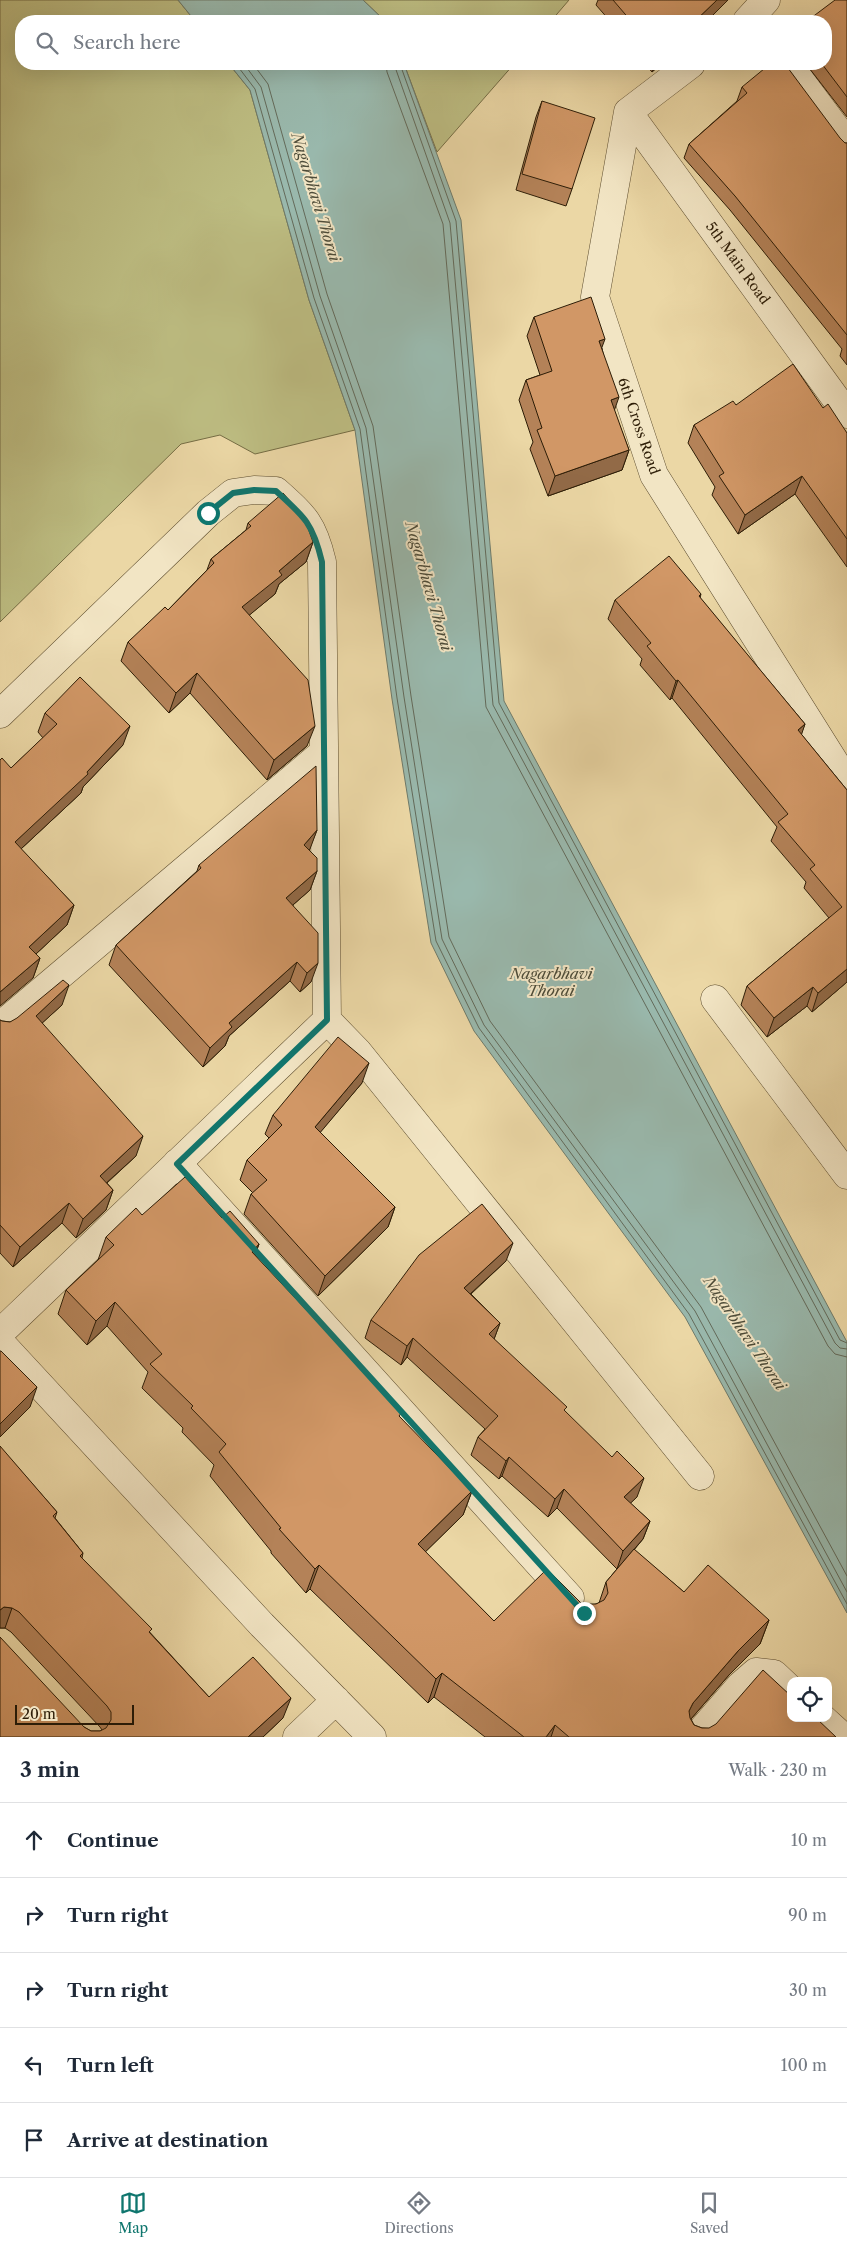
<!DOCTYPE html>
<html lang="en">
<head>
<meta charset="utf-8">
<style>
	body { margin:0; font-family:"Libre Caslon Text",serif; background:#f2f2f3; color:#1f2937 }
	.controls { position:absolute; right:15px; bottom:15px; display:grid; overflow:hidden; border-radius:10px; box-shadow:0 5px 20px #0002 }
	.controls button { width:45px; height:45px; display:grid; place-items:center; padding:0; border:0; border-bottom:1px solid #e0e1e3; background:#fff; color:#1f2937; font:25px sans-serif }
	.scale { position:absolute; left:15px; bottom:12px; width:119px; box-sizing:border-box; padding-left:5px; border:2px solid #2d1d07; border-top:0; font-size:14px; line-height:18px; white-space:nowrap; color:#2d1d07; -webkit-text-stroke:4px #f2e5c4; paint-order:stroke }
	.stop { position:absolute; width:15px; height:15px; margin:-11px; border:4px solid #0f766e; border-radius:50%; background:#fff }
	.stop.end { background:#0f766e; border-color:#fff; box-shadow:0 1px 5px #0008 }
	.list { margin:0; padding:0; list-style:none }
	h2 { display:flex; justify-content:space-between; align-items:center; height:65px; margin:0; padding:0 20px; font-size:21px }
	h2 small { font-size:16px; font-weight:400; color:#747a83 }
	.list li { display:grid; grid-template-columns:32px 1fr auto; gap:15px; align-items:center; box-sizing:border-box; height:75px; padding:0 20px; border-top:1px solid #e0e1e3 }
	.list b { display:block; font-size:19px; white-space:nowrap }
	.list em { font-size:16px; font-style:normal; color:#747a83 }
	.icon { flex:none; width:28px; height:28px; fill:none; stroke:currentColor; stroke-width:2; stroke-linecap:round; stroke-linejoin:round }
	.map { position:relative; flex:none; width:847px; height:1737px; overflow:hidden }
	.search { position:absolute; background:#fff; box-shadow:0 5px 20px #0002; left:15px; right:15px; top:15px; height:55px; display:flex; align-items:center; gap:12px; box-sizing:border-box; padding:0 18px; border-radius:20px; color:#747a83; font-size:19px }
	.sheet { height:440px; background:#fff }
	nav { display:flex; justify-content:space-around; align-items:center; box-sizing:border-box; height:70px; border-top:1px solid #e0e1e3; background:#fff; font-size:14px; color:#747a83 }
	nav a { display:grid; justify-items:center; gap:2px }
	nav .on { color:#0f766e }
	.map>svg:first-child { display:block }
	.green { fill:#bdbd82; stroke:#756d44 }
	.water { fill:#99b8ac; stroke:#6e7a6a }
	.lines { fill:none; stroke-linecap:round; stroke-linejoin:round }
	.shore { stroke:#636a5a; stroke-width:1 }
	.minor-casing { stroke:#5c4c2e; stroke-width:29 }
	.minor { stroke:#f2e5c4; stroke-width:28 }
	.wall { fill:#b48258; stroke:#2d1d07 }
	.shaded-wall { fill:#926a47; stroke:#2d1d07 }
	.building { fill:#d19766; stroke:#2d1d07 }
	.route { stroke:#0f766e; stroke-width:6 }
	.labels { text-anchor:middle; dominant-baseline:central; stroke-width:4; stroke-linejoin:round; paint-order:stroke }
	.street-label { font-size:14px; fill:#2d1d07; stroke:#f2e5c4 }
	.water-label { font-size:15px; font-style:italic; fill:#4d4c39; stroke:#f2e5c4 }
</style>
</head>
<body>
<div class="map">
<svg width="847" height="1737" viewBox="0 0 847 1737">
	<rect width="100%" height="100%" fill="#ebd7a5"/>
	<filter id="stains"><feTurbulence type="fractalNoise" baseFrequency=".004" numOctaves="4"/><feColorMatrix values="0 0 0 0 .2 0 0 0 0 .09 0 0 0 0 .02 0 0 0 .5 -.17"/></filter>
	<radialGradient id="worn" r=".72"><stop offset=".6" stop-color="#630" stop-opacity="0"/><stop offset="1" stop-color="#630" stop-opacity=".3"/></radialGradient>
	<path class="green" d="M 0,0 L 178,0 L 195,21 L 21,21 L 21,64 L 229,64 L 250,90 L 309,300 L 355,430 L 255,454 L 220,435 L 181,444 L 0,622 Z
		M 363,0 L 569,0 L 551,21 L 385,21 Z
		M 404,64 L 514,64 L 437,152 Z"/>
	<path class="water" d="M 178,0 L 363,0 L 385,21 L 195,21 Z
		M 229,64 L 404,64 L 461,220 L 504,701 L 847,1342 L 847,1613 L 685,1317 L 474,1031 L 431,943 L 392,699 L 355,430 L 309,300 L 250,90 Z"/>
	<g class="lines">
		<path class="shore" d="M 236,64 L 255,89 L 314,298 L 360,429 L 397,698 L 436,941 L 479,1028 L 689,1314 L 847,1604
			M 244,64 L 261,87 L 320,296 L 366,428 L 404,697 L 442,939 L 484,1025 L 695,1311 L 847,1592
			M 253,64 L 268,84 L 327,294 L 373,426 L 411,696 L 449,937 L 490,1021 L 701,1307 L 847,1576
			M 386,64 L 387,72 L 443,224 L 486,707 L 828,1346 L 835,1354 L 847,1357
			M 394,64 L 450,223 L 493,705 L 835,1343 L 840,1348 L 847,1349
			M 400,64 L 456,221 L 499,703 L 840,1340 L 847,1343"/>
		<g class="minor-casing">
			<path id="minor" d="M 747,21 L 766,0
				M 788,64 L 847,143
				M 628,112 L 595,297 L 654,475 L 847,782
				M 628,112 L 847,414
				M 628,112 L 691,64
				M 0,714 L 208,513 L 233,493 L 254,490 L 276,491 C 305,517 313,524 322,562 L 327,1020 L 358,1052 L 700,1476
				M 715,999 L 847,1175
				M 0,1026 L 324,752
				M 177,1163 L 570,1598
				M 0,1333 L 327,1020
				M 0,1342 L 262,1625 L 372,1737
				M 822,1718 L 843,1737
				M 297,1737 L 336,1700
				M 696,1737 L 741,1685 L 756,1672 L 774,1674 L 791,1690"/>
		</g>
		<use href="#minor" class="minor"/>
	</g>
	<path class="wall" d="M 598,0 L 728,0 L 707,21 L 610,21 L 596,5 Z
		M 847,0 L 847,117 L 806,64 L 826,64 Z
		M 645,64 L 661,64 L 652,72 Z
		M 742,87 L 840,138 L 845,143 L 847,143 L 847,365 L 840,356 L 842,349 L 730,210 L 684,158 L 689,144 L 737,101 Z
		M 542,101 L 572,189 L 566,206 L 516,190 L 536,117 Z
		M 534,317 L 602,348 L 614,411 L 629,450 L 622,470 L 548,496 L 530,449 L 533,442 L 519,400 L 526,380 L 540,375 L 527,336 Z
		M 736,405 L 823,408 L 847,433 L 847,567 L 795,494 L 738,534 L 712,495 L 715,487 L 688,443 L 694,425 Z
		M 248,523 L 313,542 L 306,562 L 279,584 L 275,594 L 249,615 L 307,746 L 267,780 L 190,693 L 169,713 L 121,661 L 128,642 L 168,610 L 207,570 L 211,559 L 246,530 Z
		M 701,594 L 700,598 L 805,724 L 801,734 L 847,790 L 847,982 L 812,1012 L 807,1006 L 767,1037 L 741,1005 L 747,986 L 829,918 L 804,888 L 806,882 L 771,841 L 777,827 L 672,698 L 670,700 L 640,665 L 642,659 L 608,619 L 615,600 Z
		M 45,713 L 123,745 L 83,787 L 81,793 L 21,849 L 74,905 L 67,925 L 36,954 L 40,958 L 33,978 L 11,768 L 43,738 L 38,732 Z
		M 317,830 L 309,850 L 317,871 L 310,890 L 293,905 L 311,982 L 300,992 L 290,981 L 229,1036 L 225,1046 L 203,1067 L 109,965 L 116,945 L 197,871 L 199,865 Z
		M 62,1005 L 42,1023 L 136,1156 L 107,1183 L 113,1190 L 106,1210 L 76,1238 L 62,1223 L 13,1267 L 0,1253 L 0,1020 L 2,1021 L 10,1022 Z
		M 362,1083 L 320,1132 L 395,1207 L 388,1227 L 318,1296 L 244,1214 L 251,1194 L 253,1193 L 240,1180 L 247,1160 L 269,1138 L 265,1134 L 273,1115 Z
		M 142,1215 L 222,1218 L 259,1244 L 255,1255 L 400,1418 L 472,1491 L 463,1515 L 425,1552 L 494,1621 L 585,1607 L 596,1604 L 599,1603 L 606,1582 L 617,1569 L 557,1508 L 548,1517 L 502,1476 L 499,1479 L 471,1455 L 478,1437 L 485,1429 L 407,1357 L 401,1365 L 365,1338 L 371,1320 L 506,1261 L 471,1294 L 500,1323 L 494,1339 L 565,1411 L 637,1497 L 630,1503 L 650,1521 L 643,1539 L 634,1550 L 684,1592 L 769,1620 L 760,1644 L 729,1675 L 691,1719 L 694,1725 L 702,1728 L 836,1737 L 485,1737 L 434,1697 L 428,1703 L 310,1589 L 306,1593 L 271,1553 L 271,1551 L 210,1476 L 214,1465 L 182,1432 L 183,1428 L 142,1388 L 148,1372 L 107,1326 L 87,1345 L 58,1314 L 66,1290 L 98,1260 L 106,1237 Z
		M 0,1447 L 57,1512 L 55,1518 L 83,1553 L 82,1558 L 209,1697 L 283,1718 L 263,1737 L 0,1737 L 84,1727 L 91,1731 L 100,1731 L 102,1730 L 100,1727 L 11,1632 L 5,1628 L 0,1628 Z"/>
	<path class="shaded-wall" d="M 717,0 L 728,0 L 707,21 L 695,21 Z
		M 654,64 L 661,64 L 652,72 Z
		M 605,339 L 598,358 L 599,341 Z
		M 619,397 L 612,417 L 611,400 Z
		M 629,450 L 622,470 L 548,496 L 555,476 Z
		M 802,476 L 795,494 L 738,534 L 745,515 Z
		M 313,542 L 306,562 L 279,584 L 275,594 L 235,627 L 242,607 L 279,571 Z
		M 197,673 L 190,693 L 169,713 L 176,693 Z
		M 678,680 L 672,698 L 670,700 L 676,681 Z
		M 805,724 L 799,742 L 798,730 Z
		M 130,726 L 123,745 L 83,787 L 81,793 L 8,861 L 15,842 L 87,772 Z
		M 315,726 L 307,746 L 267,780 L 274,760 Z
		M 317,830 L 310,849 L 297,864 L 304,845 Z
		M 317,871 L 310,890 L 279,917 L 286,898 Z
		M 74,905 L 67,925 L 22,967 L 29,947 Z
		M 40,958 L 33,978 L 0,1006 L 0,992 Z
		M 297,962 L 290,981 L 229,1036 L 225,1046 L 203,1067 L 210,1048 L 229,1023 Z
		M 318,963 L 311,982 L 300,992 L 307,973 Z
		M 847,969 L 847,982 L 812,1012 L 818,993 Z
		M 69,985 L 62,1005 L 28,1036 L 36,1016 Z
		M 813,987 L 807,1006 L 767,1037 L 774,1018 Z
		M 369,1063 L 362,1083 L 308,1147 L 315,1127 Z
		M 143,1136 L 136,1156 L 93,1195 L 100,1176 Z
		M 113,1190 L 106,1210 L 76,1238 L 83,1219 Z
		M 69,1203 L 62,1223 L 13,1267 L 20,1247 Z
		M 395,1207 L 388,1227 L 318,1296 L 325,1276 Z
		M 513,1243 L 506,1261 L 457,1306 L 464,1288 Z
		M 259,1244 L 250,1267 L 252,1252 Z
		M 115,1302 L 107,1326 L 87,1345 L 96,1321 Z
		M 500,1323 L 493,1342 L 489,1334 Z
		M 413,1338 L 407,1357 L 401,1365 L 407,1346 Z
		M 37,1387 L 30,1407 L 0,1437 L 0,1424 Z
		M 509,1457 L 502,1476 L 499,1479 L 506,1461 Z
		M 644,1478 L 637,1497 L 617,1516 L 624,1497 Z
		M 564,1489 L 557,1508 L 548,1517 L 555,1499 Z
		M 472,1491 L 463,1515 L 409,1568 L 418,1544 Z
		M 650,1521 L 643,1539 L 617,1569 L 623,1551 Z
		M 319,1565 L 310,1589 L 306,1593 L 315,1569 Z
		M 4,1607 L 12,1608 L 5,1628 L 0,1628 L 0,1610 Z
		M 769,1620 L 760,1644 L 729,1675 L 684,1727 L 689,1711 L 693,1703 L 738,1651 Z
		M 442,1673 L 434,1697 L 428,1703 L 436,1679 Z
		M 291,1698 L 283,1718 L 263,1737 L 248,1737 Z
		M 555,1725 L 551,1737 L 546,1737 Z"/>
	<path class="building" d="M 613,0 L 717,0 L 695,21 L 631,21 Z
		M 835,0 L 847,0 L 847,97 L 822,64 L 826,64 L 826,21 L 807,21 Z
		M 770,64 L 785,64 L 840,138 L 845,143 L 847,143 L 847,335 L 735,196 L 689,144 L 747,93 L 742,87 Z
		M 542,101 L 595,118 L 572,189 L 522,174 Z
		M 591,297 L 605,339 L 599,341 L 619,397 L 611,400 L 629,450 L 555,476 L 537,430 L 542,428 L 526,380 L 552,371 L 534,317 Z
		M 793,364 L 823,408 L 828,404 L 847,433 L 847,539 L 802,476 L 745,515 L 719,476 L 724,473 L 694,425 L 733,401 L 736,405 Z
		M 283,493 L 304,517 L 313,542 L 279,571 L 282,575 L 242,607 L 308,680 L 315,726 L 274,760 L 197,673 L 176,693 L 128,642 L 165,607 L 168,610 L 214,563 L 211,559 L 251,526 L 248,523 Z
		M 669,556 L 701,594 L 699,596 L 805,724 L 798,730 L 847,790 L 847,969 L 818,993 L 813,987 L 774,1018 L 747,986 L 842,907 L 810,869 L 815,865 L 778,822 L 788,814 L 678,680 L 676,681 L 647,646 L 651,643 L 615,600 Z
		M 80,677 L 130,726 L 87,772 L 88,774 L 15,842 L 74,905 L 29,947 L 40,958 L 0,992 L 0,760 L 2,758 L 11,768 L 57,724 L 45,713 Z
		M 316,766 L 317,830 L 304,845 L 317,858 L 317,871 L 286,898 L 318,933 L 318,963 L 307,973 L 297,962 L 229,1023 L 232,1027 L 210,1048 L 116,945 L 201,868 L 199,865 Z
		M 63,980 L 69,985 L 36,1016 L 143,1136 L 100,1176 L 113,1190 L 83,1219 L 69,1203 L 20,1247 L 0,1225 L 0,1020 L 2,1021 L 10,1022 L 17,1018 Z
		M 338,1037 L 369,1063 L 315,1127 L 395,1207 L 325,1276 L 251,1194 L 267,1180 L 247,1160 L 282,1125 L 273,1115 Z
		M 185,1177 L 222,1218 L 230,1211 L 259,1244 L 252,1252 L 402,1412 L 399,1416 L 472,1491 L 418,1544 L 494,1621 L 547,1569 L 585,1607 L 588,1604 L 596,1604 L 604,1600 L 608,1593 L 606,1582 L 634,1549 L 684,1592 L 708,1565 L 769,1620 L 738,1651 L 693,1703 L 689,1711 L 690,1718 L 694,1725 L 702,1728 L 709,1728 L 716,1724 L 763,1670 L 791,1696 L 791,1718 L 816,1718 L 836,1737 L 569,1737 L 555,1725 L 546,1737 L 524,1737 L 442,1673 L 436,1679 L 319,1565 L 315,1569 L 279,1529 L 281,1528 L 219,1452 L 226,1444 L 191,1408 L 193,1406 L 150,1364 L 162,1354 L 115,1302 L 96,1321 L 66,1290 L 114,1245 L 106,1237 L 136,1208 L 142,1215 Z
		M 482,1204 L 513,1243 L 464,1288 L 500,1323 L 489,1334 L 567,1407 L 564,1410 L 612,1457 L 617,1451 L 644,1478 L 624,1497 L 650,1521 L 623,1551 L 564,1489 L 555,1499 L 509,1457 L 506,1461 L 478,1437 L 498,1416 L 413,1338 L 407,1346 L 371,1320 L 419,1255 Z
		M 0,1351 L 1,1351 L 37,1387 L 0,1424 Z
		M 0,1446 L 57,1512 L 53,1516 L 83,1553 L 80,1556 L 152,1629 L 149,1632 L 209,1697 L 253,1657 L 291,1698 L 248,1737 L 0,1737 L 0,1637 L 84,1727 L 91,1731 L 100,1731 L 106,1728 L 111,1720 L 111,1712 L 107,1706 L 19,1612 L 12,1608 L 4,1607 L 0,1610 Z"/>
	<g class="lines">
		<path class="route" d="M 208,513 L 233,493 L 254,490 L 276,491 C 305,517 313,524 322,562 L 327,1020 L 177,1164 L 584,1613"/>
	</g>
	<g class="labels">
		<g class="street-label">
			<text transform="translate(738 263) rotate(54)">5th Main Road</text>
			<text transform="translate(639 426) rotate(71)">6th Cross Road</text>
		</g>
		<g class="water-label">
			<text transform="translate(316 197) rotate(73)">Nagarbhavi Thorai</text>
			<text transform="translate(429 586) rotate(74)">Nagarbhavi Thorai</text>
			<text x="551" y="973">Nagarbhavi<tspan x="551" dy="17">Thorai</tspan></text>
			<text transform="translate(745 1333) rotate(56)">Nagarbhavi Thorai</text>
		</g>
	</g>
	<rect width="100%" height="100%" filter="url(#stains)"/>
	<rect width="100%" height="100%" fill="url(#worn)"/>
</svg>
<div class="controls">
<button><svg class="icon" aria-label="locate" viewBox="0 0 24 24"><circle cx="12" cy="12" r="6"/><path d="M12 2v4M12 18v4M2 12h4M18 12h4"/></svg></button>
</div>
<div class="scale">20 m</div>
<div class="stop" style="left:208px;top:513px"></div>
<div class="stop end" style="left:584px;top:1613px"></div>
<div class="search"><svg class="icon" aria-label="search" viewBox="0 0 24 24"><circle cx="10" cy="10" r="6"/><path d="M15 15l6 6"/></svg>Search here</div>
</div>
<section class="sheet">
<h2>3 min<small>Walk · 230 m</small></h2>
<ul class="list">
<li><svg class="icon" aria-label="ahead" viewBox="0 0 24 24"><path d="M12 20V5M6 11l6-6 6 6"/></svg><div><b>Continue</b></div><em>10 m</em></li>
<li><svg class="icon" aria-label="right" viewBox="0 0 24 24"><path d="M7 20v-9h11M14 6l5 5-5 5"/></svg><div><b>Turn right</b></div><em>90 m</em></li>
<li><svg class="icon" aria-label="right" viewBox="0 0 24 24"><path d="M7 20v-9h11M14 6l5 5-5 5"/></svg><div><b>Turn right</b></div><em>30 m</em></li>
<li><svg class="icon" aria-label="left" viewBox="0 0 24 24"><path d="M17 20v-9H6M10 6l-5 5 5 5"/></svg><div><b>Turn left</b></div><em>100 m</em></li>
<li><svg class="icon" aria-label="arrive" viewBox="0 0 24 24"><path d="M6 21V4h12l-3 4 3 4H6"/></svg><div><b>Arrive at destination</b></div></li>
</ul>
</section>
<nav>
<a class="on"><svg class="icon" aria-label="map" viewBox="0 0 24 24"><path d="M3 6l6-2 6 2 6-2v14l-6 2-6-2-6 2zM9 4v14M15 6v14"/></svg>Map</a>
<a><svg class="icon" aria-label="directions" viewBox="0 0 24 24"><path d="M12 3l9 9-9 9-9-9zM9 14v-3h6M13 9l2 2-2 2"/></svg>Directions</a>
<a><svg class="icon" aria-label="saved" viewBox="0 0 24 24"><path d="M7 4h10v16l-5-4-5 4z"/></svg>Saved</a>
</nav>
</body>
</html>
